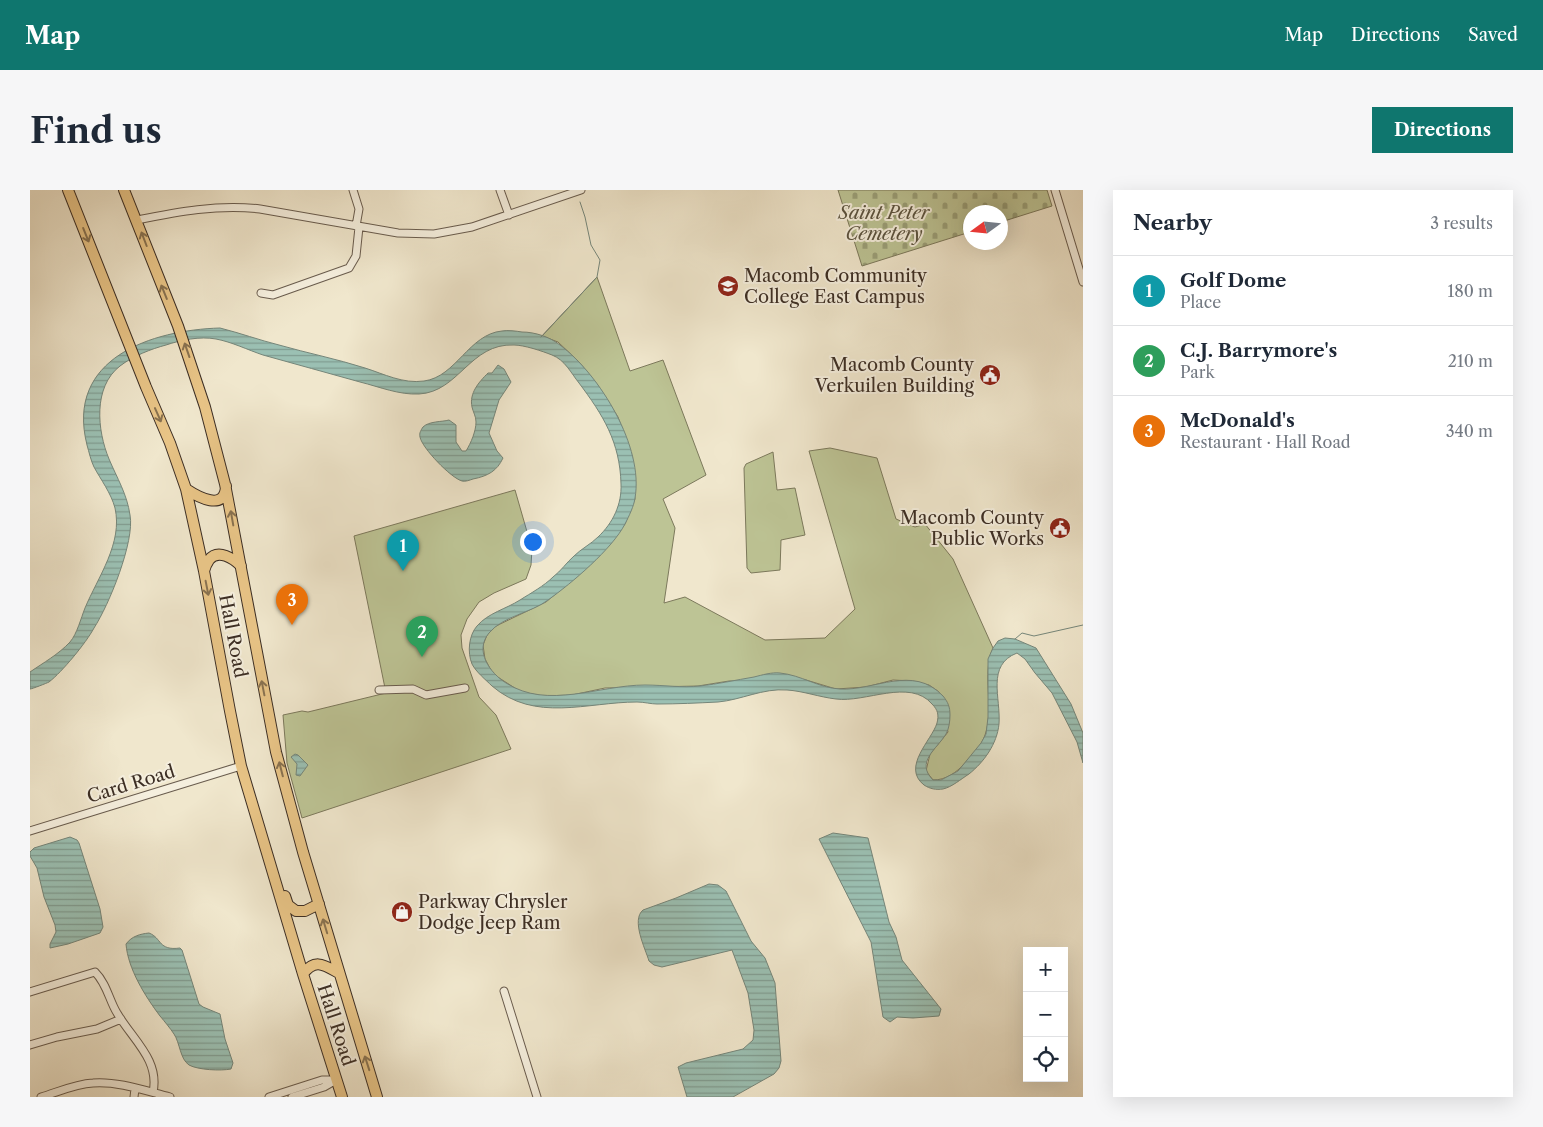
<!DOCTYPE html>
<html lang="en">
<head>
<meta charset="utf-8">
<style>
	body { margin:0; font-family:"Libre Caslon Text",serif; background:#f6f6f7; color:#1f2937 }
	.controls { position:absolute; right:15px; bottom:15px; display:grid; overflow:hidden; border-radius:0px; box-shadow:0 5px 20px #0002 }
	.controls button { width:45px; height:45px; display:grid; place-items:center; padding:0; border:0; border-bottom:1px solid #e0e1e3; background:#fff; color:#1f2937; font:25px sans-serif }
	.compass { position:absolute; left:933px; top:15px; width:45px; height:45px; border-radius:50%; background:#fff; box-shadow:0 5px 20px #0002; rotate:255deg }
	.you { position:absolute; left:502px; top:351px; width:18px; height:18px; margin:-12px; border:4px solid #fff; border-radius:50%; background:#1a73e8; box-shadow:0 0 0 8px #1a73e833 }
	.badge { display:grid; place-items:center; width:32px; height:32px; border-radius:50%; background:#0f766e; color:#fff; font-size:16px; font-weight:700 }
	.pin { position:absolute; translate:-50% -41px; filter:drop-shadow(0 1px 2px #0008) }
	.pin::after { content:''; position:absolute; top:26px; width:18px; height:15px; background:inherit; clip-path:polygon(0 0,100% 0,50% 100%) }
	.list { margin:0; padding:0; list-style:none }
	h2 { display:flex; justify-content:space-between; align-items:center; height:65px; margin:0; padding:0 20px; font-size:21px }
	h2 small { font-size:16px; font-weight:400; color:#747a83 }
	.list li { display:grid; grid-template-columns:32px 1fr auto; gap:15px; align-items:center; box-sizing:border-box; height:70px; padding:0 20px; border-top:1px solid #e0e1e3 }
	.list b { display:block; font-size:19px; white-space:nowrap }
	.list p { margin:0; font-size:16px; white-space:nowrap; color:#747a83 }
	.list em { font-size:16px; font-style:normal; color:#747a83 }
	.icon { flex:none; width:28px; height:28px; fill:none; stroke:currentColor; stroke-width:2; stroke-linecap:round; stroke-linejoin:round }
	.map { position:relative; flex:none; width:1053px; height:907px; overflow:hidden; border-radius:0px }
	header { display:flex; align-items:center; gap:30px; box-sizing:border-box; height:70px; padding:0 25px; background:#0f766e; color:#fff }
	header strong { font-size:24px }
	nav { display:flex; gap:28px; margin-inline-start:auto; font-size:18px }
	.intro { display:flex; align-items:center; justify-content:space-between; box-sizing:border-box; height:120px; padding:0 30px }
	h1 { margin:0; font-size:35px }
	.button { padding:12px 22px; border-radius:0px; background:#0f766e; color:#fff; font-size:18px; font-weight:700 }
	main { display:flex; gap:30px; padding:0 30px }
	aside { flex:1; background:#fff; border-radius:0px; box-shadow:0 5px 20px #0002 }
	.map>svg:first-child { display:block }
	.cemetery { fill:url(#cemetery-stones); stroke:#7c795c }
	.park { fill:#bdc495; stroke:#7c795c }
	.water { fill:url(#water-rules); stroke:#75867a }
	.lines { fill:none; stroke-linecap:round; stroke-linejoin:round }
	.stream { stroke:#75867a; stroke-width:1 }
	.minor-casing { stroke:#695c4e; stroke-width:9 }
	.highway-casing { stroke:#3c2e24; stroke-width:12 }
	.minor { stroke:#f5efde; stroke-width:7 }
	.highway { stroke:#e8c486; stroke-width:10 }
	.oneway { stroke:#897250 }
	.labels { text-anchor:middle; dominant-baseline:central; stroke-width:4; stroke-linejoin:round; paint-order:stroke }
	.park-label { font-size:18px; font-style:italic; fill:#5c5440; stroke:#f5efde }
	.poi-label { font-size:18px; fill:#3c2e24; stroke:#f5efde; text-anchor:start }
	.street-label { font-size:18px; fill:#3c2e24; stroke:#f5efde }
</style>
</head>
<body>
<header>
<strong>Map</strong>
<nav><a>Map</a><a>Directions</a><a>Saved</a></nav>
</header>
<div class="intro"><h1>Find us</h1><a class="button">Directions</a></div>
<main>
<div class="map">
<svg width="1053" height="907" viewBox="0 0 1053 907">
	<defs>
		<pattern id="cemetery-stones" width="16" height="16" patternUnits="userSpaceOnUse" patternTransform="scale(1.25)"><rect width="16" height="16" fill="#bdc495"/><path d="M2 7V4a2 2 0 0 1 4 0v3zM10 15v-3a2 2 0 0 1 4 0v3z" fill="#9ba079"/></pattern>
		<pattern id="water-rules" width="6" height="5" patternUnits="userSpaceOnUse" patternTransform="scale(1.25)"><rect width="6" height="5" fill="#9bc0b3"/><path d="M0 2.5h6" fill="none" stroke="#809c91"/></pattern>
	</defs>
	<rect width="100%" height="100%" fill="#f0e7cd"/>
	<filter id="stains"><feTurbulence type="fractalNoise" baseFrequency=".004" numOctaves="4"/><feColorMatrix values="0 0 0 0 .2 0 0 0 0 .09 0 0 0 0 .02 0 0 0 .5 -.17"/></filter>
	<radialGradient id="worn" r=".72"><stop offset=".6" stop-color="#630" stop-opacity="0"/><stop offset="1" stop-color="#630" stop-opacity=".3"/></radialGradient>
	<path class="cemetery" d="M 808,0 L 1017,0 L 1022,16 L 971,32 L 971,22 L 941,22 L 940,42 L 832,76 Z"/>
	<path class="park" d="M 567,87 L 600,181 L 633,170 L 676,285 L 633,309 L 645,338 L 634,413 L 655,407 L 735,450 L 795,448 L 825,419 L 779,261 L 800,258 L 847,268 L 866,329 L 885,337 L 895,334 L 923,369 L 963,458 C 951,485 965,517 955,545 C 952,555 942,565 935,573 C 926,583 916,590 903,590 L 896,581 L 900,564 L 918,542 L 909,502 L 899,495 L 881,491 L 863,490 L 836,497 L 806,499 L 776,490 L 699,491 L 668,496 L 575,498 L 542,505 L 513,506 L 491,502 L 463,484 L 455,469 L 453,455 L 457,445 L 466,436 L 516,412 L 561,374 L 585,347 L 595,334 L 605,309 L 602,266 L 588,227 L 567,194 L 549,172 L 528,152 L 512,146 Z
		M 743,262 L 747,300 L 765,298 L 775,345 L 751,350 L 750,380 L 721,383 L 717,378 L 714,278 L 716,274 Z
		M 485,300 L 502,359 L 501,375 L 496,389 L 464,403 L 449,412 L 437,429 L 431,445 L 432,458 L 449,507 L 466,525 L 481,559 L 272,628 L 257,573 L 253,525 L 272,521 L 278,522 L 356,503 L 324,346 Z"/>
	<path class="water" d="M 190,138 C 210,143 229,150 249,155 C 277,163 307,169 335,178 C 354,184 373,194 394,191 C 426,187 439,144 472,141 C 478,140 486,141 492,142 C 505,142 520,147 530,155 C 570,185 614,257 605,308 C 604,316 599,326 595,334 C 582,359 542,393 518,410 C 501,423 473,426 459,443 C 444,461 460,483 476,493 C 518,520 569,495 615,495 C 634,495 652,498 670,496 C 688,494 706,490 724,487 C 732,485 742,482 750,483 C 771,485 789,498 810,499 C 844,501 883,474 913,506 C 918,512 920,517 920,525 C 920,531 919,539 916,544 C 907,559 885,572 903,590 L 911,590 L 928,581 L 951,553 L 956,544 L 958,527 L 958,469 L 963,458 L 968,451 L 975,448 L 985,449 L 1006,458 L 1041,514 L 1053,543 L 1053,573 L 1047,552 L 1022,503 L 1005,483 L 995,469 L 987,463 C 956,475 971,508 969,534 C 967,554 954,572 939,584 C 931,589 922,597 913,599 C 906,600 900,599 894,595 C 871,577 902,550 907,533 C 909,525 908,520 902,514 C 880,488 835,513 806,509 C 789,507 773,501 757,500 C 733,498 711,510 688,512 C 668,513 647,514 627,514 C 621,514 614,512 607,512 C 557,512 505,533 462,496 C 456,490 446,482 442,474 C 437,462 439,445 447,436 C 458,423 476,419 490,410 C 501,403 514,396 523,387 C 531,381 537,372 544,366 C 551,359 561,354 568,347 C 583,333 592,314 591,294 C 590,252 573,225 549,193 C 541,183 535,170 522,165 C 512,161 494,155 484,155 C 440,153 429,202 389,204 C 369,205 350,197 330,192 C 298,183 265,174 233,165 C 218,160 202,152 186,149 C 170,146 151,150 136,155 C 121,159 103,166 90,176 C 63,197 67,240 79,269 C 87,288 97,304 100,325 C 105,351 79,415 64,438 C 56,453 32,482 19,492 C 17,493 2,499 0,499 L 0,482 C 13,473 29,464 40,452 C 47,444 51,428 55,418 C 68,387 93,353 85,318 C 81,303 71,290 64,277 C 61,271 59,262 57,255 C 35,168 122,140 190,138 Z
		M 468,175 L 474,179 L 481,192 L 469,210 L 459,243 L 467,261 L 473,268 C 467,281 458,286 443,289 C 440,290 435,292 432,291 C 421,288 392,258 390,247 C 389,243 391,240 393,237 C 399,231 412,232 419,230 L 426,235 L 426,252 L 432,261 L 436,261 C 441,253 446,241 446,232 C 446,226 443,222 442,217 C 439,203 449,192 458,183 L 462,183 Z
		M 265,564 L 268,565 L 278,575 L 270,586 L 266,585 L 267,574 L 261,567 Z
		M 803,643 L 838,648 L 859,732 L 866,747 L 872,770 L 911,819 L 909,826 L 883,828 L 867,827 L 860,832 L 853,827 L 841,752 L 789,649 Z
		M 40,647 L 47,650 L 49,653 L 70,719 L 73,737 L 70,743 L 38,754 L 20,758 L 20,754 L 26,742 L 25,735 L 14,707 L 7,678 L 0,666 L 0,662 L 4,658 Z
		M 679,694 L 688,695 L 696,701 L 721,751 L 735,768 L 745,793 L 751,871 L 749,878 L 744,884 L 703,907 L 657,907 L 648,877 L 656,873 L 713,859 L 723,850 L 724,840 L 718,803 L 702,760 L 632,777 L 624,775 L 619,771 C 615,758 601,730 613,720 L 646,708 Z
		M 119,743 C 132,748 128,761 150,758 L 152,760 L 169,814 L 173,817 L 190,824 L 195,849 L 203,873 L 201,879 C 191,881 168,880 159,875 C 150,869 150,853 144,844 C 140,838 135,832 130,826 C 115,806 98,779 96,754 C 102,746 110,744 119,743 Z"/>
	<g class="lines">
		<path class="stream" d="M 511,147 L 567,87 L 570,70 L 561,55 L 555,27 L 550,12
			M 985,449 L 992,443 L 1004,446 L 1053,435"/>
		<g class="minor-casing">
			<path id="minor" d="M 323,0 L 329,19 L 326,36
				M 470,0 L 479,25
				M 1025,0 L 1053,92
				M 107,30 C 147,22 188,14 230,19 L 368,43 L 404,44 L 442,37 L 551,0
				M 231,103 L 243,105 L 319,78 L 326,66 L 329,37
				M 349,500 L 383,499 L 396,505 L 435,498
				M 0,641 L 211,576
				M 474,801 L 507,907
				M 0,802 L 65,782 C 77,794 79,810 87,823 C 102,849 130,870 123,902
				M 0,855 L 27,847 L 67,839 L 91,829
				M 11,907 C 28,902 45,894 63,893 C 88,891 116,901 140,907
				M 104,907 L 105,899
				M 239,907 L 292,890 L 306,890
				M 262,907 L 294,897 L 306,890"/>
		</g>
		<g class="highway-casing">
			<path id="highway" d="M 38,0 L 116,197 L 140,253 L 156,299 L 174,381 L 200,521 L 211,576 L 273,784 L 312,907
				M 94,0 L 148,136 L 175,217 L 195,294 L 246,562 L 273,662 L 347,907
				M 156,299 C 168,307 195,322 196,296
				M 174,381 C 175,377 177,373 179,370 C 188,358 204,369 211,376
				M 255,706 L 258,715 L 266,721 L 275,721 L 289,714
				M 273,784 C 285,768 294,775 309,783"/>
		</g>
		<use href="#minor" class="minor"/>
		<use href="#highway" class="highway"/>
	</g>
	<defs><path id="oneway-shaft" d="M-6 0H5M1.5-3L5.5 0L1.5 3" fill="none" stroke-width="1.6" stroke-linecap="round" stroke-linejoin="round" transform="scale(1.25)"/></defs>
	<g class="oneway">
		<use href="#oneway-shaft" transform="translate(56 45) rotate(68)"/>
		<use href="#oneway-shaft" transform="translate(114 49) rotate(-111)"/>
		<use href="#oneway-shaft" transform="translate(134 102) rotate(-112)"/>
		<use href="#oneway-shaft" transform="translate(157 160) rotate(-109)"/>
		<use href="#oneway-shaft" transform="translate(128 225) rotate(66)"/>
		<use href="#oneway-shaft" transform="translate(202 328) rotate(-100)"/>
		<use href="#oneway-shaft" transform="translate(177 398) rotate(79)"/>
		<use href="#oneway-shaft" transform="translate(233 498) rotate(-101)"/>
		<use href="#oneway-shaft" transform="translate(251 579) rotate(-104)"/>
		<use href="#oneway-shaft" transform="translate(295 736) rotate(-107)"/>
		<use href="#oneway-shaft" transform="translate(337 873) rotate(-108)"/>
	</g>
	<defs>
		<g id="university-disc" transform="scale(1.125)"><circle r="9.5" fill="#8f2418" stroke="#f5efde"/><path d="M0-5L7-2L0 1L-7-2ZM-4 1L0 2.5L4 1V4Q0 6-4 4Z" fill="#fff"/></g>
		<g id="civic-disc" transform="scale(1.125)"><circle r="9.5" fill="#8f2418" stroke="#f5efde"/><path d="M-.6-6.5H3V-4.5H.6V-3L4-1V1h2V6H-6V1h2V-1L-.6-3ZM-1.2 2.5V6h2.4V2.5Z" fill="#fff"/></g>
		<g id="shop-disc" transform="scale(1.125)"><circle r="9.5" fill="#8f2418" stroke="#f5efde"/><path d="M-5-2.5h2.3a2.7 3.5 0 0 1 5.4 0H5L5.5 6h-11ZM-1.5-2.5h3a1.5 2.3 0 0 0-3 0Z" fill="#fff"/></g>
	</defs>
	<g fill-rule="evenodd">
		<use href="#university-disc" x="698" y="96"/>
		<use href="#civic-disc" x="960" y="185"/>
		<use href="#civic-disc" x="1030" y="338"/>
		<use href="#shop-disc" x="372" y="722"/>
	</g>
	<g class="labels">
		<g class="park-label">
			<text x="854" y="23">Saint Peter<tspan x="854" dy="21">Cemetery</tspan></text>
		</g>
		<g class="poi-label">
			<text x="714" y="86">Macomb Community<tspan x="714" dy="21">College East Campus</tspan></text>
			<text x="944" y="175" text-anchor="end">Macomb County<tspan x="944" dy="21">Verkuilen Building</tspan></text>
			<text x="1014" y="328" text-anchor="end">Macomb County<tspan x="1014" dy="21">Public Works</tspan></text>
			<text x="388" y="712">Parkway Chrysler<tspan x="388" dy="21">Dodge Jeep Ram</tspan></text>
		</g>
		<g class="street-label">
			<text transform="translate(203 446) rotate(79)">Hall Road</text>
			<text transform="translate(101 594) rotate(-17)">Card Road</text>
			<text transform="translate(306 835) rotate(72)">Hall Road</text>
		</g>
	</g>
	<rect width="100%" height="100%" filter="url(#stains)"/>
	<rect width="100%" height="100%" fill="url(#worn)"/>
</svg>
<div class="controls">
<button>+</button>
<button>−</button>
<button><svg class="icon" aria-label="locate" viewBox="0 0 24 24"><circle cx="12" cy="12" r="6"/><path d="M12 2v4M12 18v4M2 12h4M18 12h4"/></svg></button>
</div>
<svg class="compass" viewBox="-18 -18 36 36"><path d="M0-13l5 13h-10z" fill="#e53935"/><path d="M0 13l5-13h-10z" fill="#747a83"/></svg>
<div class="you"></div>
<div class="pin badge" style="left:373px;top:381px;background:#0f9aa8">1</div>
<div class="pin badge" style="left:392px;top:467px;background:#2e9e5b">2</div>
<div class="pin badge" style="left:262px;top:435px;background:#e8710a">3</div>
</div>
<aside>
<h2>Nearby<small>3 results</small></h2>
<ul class="list">
<li><span class="badge" style="background:#0f9aa8">1</span><div><b>Golf Dome</b><p>Place</p></div><em>180 m</em></li>
<li><span class="badge" style="background:#2e9e5b">2</span><div><b>C.J. Barrymore's</b><p>Park</p></div><em>210 m</em></li>
<li><span class="badge" style="background:#e8710a">3</span><div><b>McDonald's</b><p>Restaurant · Hall Road</p></div><em>340 m</em></li>
</ul>
</aside>
</main>
</body>
</html>
